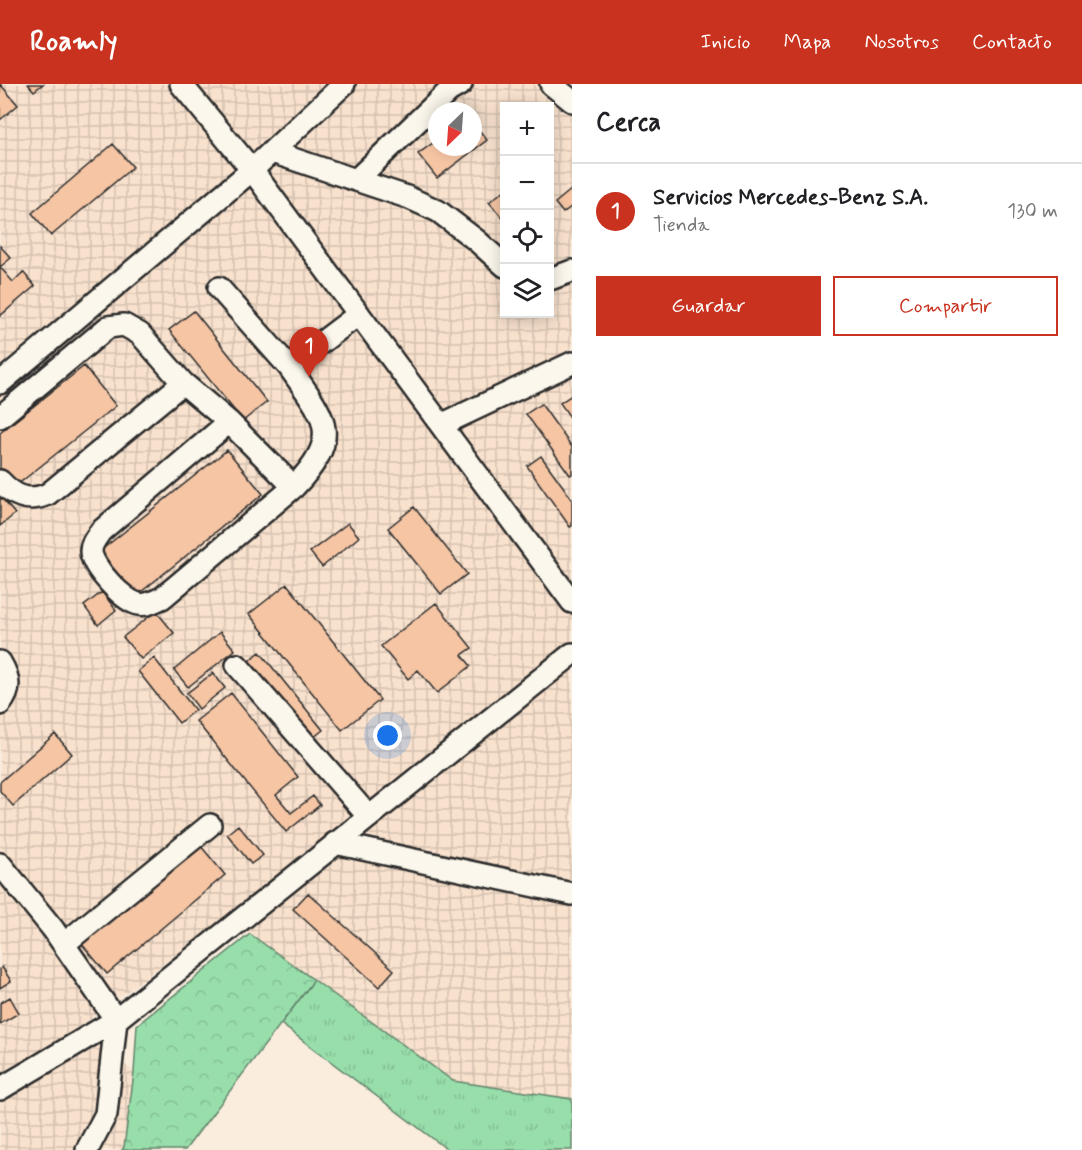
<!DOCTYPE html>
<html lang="es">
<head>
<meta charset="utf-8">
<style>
	body { margin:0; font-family:Mynerve,sans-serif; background:#f2f2f2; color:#202124 }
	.controls { position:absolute; right:18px; top:18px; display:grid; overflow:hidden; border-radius:0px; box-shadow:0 3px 15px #0003 }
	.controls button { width:54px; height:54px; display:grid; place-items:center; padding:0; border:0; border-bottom:2px solid #e0e0e0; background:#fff; color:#202124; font:30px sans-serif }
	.compass { position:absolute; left:428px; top:18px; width:54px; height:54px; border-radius:50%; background:#fff; box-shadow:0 3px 15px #0003; rotate:205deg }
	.you { position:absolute; left:388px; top:652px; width:21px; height:21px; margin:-15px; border:4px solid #fff; border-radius:50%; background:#1a73e8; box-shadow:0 0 0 9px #1a73e833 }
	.badge { display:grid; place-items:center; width:39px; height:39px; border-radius:50%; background:#c8321e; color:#fff; font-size:20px; font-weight:700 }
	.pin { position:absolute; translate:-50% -50px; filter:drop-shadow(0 2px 3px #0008) }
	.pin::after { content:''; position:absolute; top:32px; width:21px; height:18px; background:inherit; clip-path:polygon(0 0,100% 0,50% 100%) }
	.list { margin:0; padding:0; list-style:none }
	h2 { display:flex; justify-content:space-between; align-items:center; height:78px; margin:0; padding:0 24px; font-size:26px }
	h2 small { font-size:20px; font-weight:400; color:#757577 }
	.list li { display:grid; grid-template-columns:39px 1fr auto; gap:18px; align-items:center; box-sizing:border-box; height:96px; padding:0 24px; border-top:2px solid #e0e0e0 }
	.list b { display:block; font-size:22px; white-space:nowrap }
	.list p { margin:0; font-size:20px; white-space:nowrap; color:#757577 }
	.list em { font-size:20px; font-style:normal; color:#757577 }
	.actions { display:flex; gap:12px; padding:18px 24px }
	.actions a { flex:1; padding:14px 0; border:2px solid #c8321e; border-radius:0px; text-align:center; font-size:21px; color:#c8321e }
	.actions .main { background:#c8321e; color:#fff }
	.icon { flex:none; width:33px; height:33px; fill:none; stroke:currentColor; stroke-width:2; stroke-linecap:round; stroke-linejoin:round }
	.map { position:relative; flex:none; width:572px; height:1066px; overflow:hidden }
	header { display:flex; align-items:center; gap:36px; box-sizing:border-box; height:84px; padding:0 30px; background:#c8321e; color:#fff }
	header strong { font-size:28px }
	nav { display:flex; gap:33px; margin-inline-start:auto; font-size:21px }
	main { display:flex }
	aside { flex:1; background:#fff }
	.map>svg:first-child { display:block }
	.industrial { fill:url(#industrial-grid); fill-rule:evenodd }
	.grass { fill:url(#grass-tufts); stroke:#62846b; stroke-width:1.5 }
	.forest { fill:url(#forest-crowns); stroke:#62846b; stroke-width:1.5 }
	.building { fill:#f5c5a4; stroke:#2b2b2b; stroke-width:1.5 }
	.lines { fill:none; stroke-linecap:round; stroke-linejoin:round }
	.minor-casing { stroke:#2b2b2b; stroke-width:26 }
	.minor { stroke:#fbf7ec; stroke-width:21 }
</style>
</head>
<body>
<header>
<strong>Roamly</strong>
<nav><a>Inicio</a><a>Mapa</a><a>Nosotros</a><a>Contacto</a></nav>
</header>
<main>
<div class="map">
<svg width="572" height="1066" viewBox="0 0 572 1066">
	<defs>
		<pattern id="industrial-grid" width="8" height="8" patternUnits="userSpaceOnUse" patternTransform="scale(1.5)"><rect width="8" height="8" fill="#f8e1cd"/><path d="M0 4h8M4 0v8" fill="none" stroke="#d5c1b0"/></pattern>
		<pattern id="grass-tufts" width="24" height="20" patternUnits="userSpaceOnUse" patternTransform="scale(1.5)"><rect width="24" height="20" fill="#98deab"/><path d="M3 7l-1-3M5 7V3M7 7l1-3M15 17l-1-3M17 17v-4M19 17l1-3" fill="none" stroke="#83bf93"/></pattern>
		<pattern id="forest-crowns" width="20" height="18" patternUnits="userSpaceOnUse" patternTransform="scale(1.5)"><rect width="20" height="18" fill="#98deab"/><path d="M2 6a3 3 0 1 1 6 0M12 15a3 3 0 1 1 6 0" fill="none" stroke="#83bf93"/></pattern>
	</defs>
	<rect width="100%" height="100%" fill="#faedde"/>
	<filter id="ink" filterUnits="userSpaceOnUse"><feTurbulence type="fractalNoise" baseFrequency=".0167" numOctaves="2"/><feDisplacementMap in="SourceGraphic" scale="12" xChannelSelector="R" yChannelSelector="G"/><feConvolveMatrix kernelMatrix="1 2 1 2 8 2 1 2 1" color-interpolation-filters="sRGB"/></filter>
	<g filter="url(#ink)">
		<path class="industrial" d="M 0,0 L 572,0 L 572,1015 L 453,997 L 226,832 L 83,941 L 0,990 ZM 505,22 L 550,22 L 550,230 L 505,230 ZM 437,27 L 473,27 L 473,63 L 437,63 Z
			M 93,952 L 199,1047 L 185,1066 L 0,1066 L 0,1008 Z"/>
		<path class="grass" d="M 314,896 L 453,997 L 572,1015 L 572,1066 L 448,1066 L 281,940 Z"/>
		<path class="forest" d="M 250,850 L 314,896 L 185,1066 L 122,1066 L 124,1063 L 134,989 L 137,941 Z"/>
		<path class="building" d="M 0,0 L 18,21 L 0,36 Z
			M 28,0 L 43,0 L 34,7 Z
			M 473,38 L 487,56 L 437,94 L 418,70 L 437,56 L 437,63 L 473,63 Z
			M 113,60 L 133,83 L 51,152 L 32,129 Z
			M 572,105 L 572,122 L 563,129 L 555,119 Z
			M 505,106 L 505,137 L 489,118 Z
			M 0,162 L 11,174 L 0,183 L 13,198 L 23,188 L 35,202 L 0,232 Z
			M 194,227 L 267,318 L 243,337 L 169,246 Z
			M 84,282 L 116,322 L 12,405 L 0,390 L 0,349 Z
			M 572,311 L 572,336 L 560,319 Z
			M 541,320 L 572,363 L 572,390 L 570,391 L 526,330 Z
			M 227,366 L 263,410 L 131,516 L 95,471 Z
			M 541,372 L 572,415 L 572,442 L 570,443 L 527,382 Z
			M 0,412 L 15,430 L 0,442 Z
			M 414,423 L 467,490 L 441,510 L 388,444 Z
			M 348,439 L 359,453 L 322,483 L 310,468 Z
			M 287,500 L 380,616 L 342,646 L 249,530 Z
			M 102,508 L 116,526 L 98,541 L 84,522 Z
			M 436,519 L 472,564 L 462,571 L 471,582 L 437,609 L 418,586 L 408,595 L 381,562 Z
			M 156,527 L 174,549 L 141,575 L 123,553 Z
			M 220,548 L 235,566 L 188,603 L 174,586 Z
			M 260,568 L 323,646 L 309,657 L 246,579 Z
			M 154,574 L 195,626 L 179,639 L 138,587 Z
			M 213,589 L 225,604 L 199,625 L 187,609 Z
			M 231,609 L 298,693 L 276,711 L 291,729 L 313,712 L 320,721 L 286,748 L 196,637 Z
			M 55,650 L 72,670 L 13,722 L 0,707 L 0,698 Z
			M 238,741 L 263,771 L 251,780 L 227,750 Z
			M 200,761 L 225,791 L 107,890 L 81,859 Z
			M 308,809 L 394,886 L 379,903 L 293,825 Z
			M 2,883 L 11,897 L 0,904 L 0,885 Z
			M 10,913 L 19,929 L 0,940 L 0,919 Z"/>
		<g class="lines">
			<g class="minor-casing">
				<path id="minor" d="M 181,0 L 252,86 L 572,518
					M 551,0 L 572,17
					M 272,68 L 407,113 L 438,127 L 476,156 L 505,182
					M 356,96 L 449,7 L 461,0
					M 550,195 L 572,187
					M 219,204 L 289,283 L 359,230
					M 0,299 L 252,86 L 344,0
					M 0,333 L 108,243 L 124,241 L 140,250 L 183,299 L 229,338 L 294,403
					M 229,338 L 101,447 C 97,453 91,459 91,467 C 91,482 124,518 139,520 C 147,522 154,517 162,514 L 294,403 C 344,351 325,334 289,283
					M 441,341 L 572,279
					M 0,397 C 14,412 28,419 48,410 L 183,299
					M 0,578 C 9,593 12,606 0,620
					M 237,581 L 369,733
					M 335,759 L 572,810
					M 0,780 L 53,845 L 116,936 L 106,1030 L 87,1066
					M 64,860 L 210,741
					M 0,1005 L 116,936 L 572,570"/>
			</g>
			<use href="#minor" class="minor"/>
		</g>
	</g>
</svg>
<div class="controls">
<button>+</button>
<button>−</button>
<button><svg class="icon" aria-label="locate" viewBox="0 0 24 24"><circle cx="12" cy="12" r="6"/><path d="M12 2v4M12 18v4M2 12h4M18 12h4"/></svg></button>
<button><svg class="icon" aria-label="layers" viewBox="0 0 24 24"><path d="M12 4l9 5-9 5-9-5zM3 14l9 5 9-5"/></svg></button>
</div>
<svg class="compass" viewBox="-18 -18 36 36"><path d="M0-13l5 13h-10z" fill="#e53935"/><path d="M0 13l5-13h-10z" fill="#757577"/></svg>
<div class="you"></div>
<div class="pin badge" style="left:309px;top:293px">1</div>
</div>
<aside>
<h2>Cerca<small></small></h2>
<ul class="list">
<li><span class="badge">1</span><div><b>Servicios Mercedes-Benz S.A.</b><p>Tienda</p></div><em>130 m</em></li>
</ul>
<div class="actions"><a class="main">Guardar</a><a>Compartir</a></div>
</aside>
</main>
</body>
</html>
